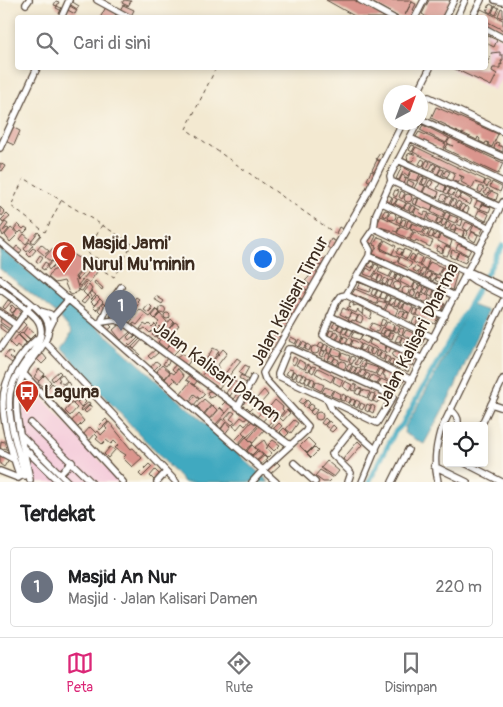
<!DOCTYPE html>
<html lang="id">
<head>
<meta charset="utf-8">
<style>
	body { margin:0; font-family:Pangolin,sans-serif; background:#f6f6f6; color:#202124 }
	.controls { position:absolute; right:15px; bottom:15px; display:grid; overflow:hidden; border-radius:5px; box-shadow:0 2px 8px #0003 }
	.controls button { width:45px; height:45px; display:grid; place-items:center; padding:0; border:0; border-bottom:1px solid #e0e0e0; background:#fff; color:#202124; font:25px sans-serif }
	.compass { position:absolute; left:383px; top:85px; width:45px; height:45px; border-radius:50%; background:#fff; box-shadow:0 2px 8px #0003; rotate:41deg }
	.you { position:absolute; left:262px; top:258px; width:18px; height:18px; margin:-12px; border:4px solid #fff; border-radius:50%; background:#1a73e8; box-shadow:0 0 0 8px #1a73e833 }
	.badge { display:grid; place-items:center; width:32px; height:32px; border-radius:50%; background:#db2777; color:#fff; font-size:16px; font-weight:700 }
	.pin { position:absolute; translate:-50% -41px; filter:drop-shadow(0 1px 2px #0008) }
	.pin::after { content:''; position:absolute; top:26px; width:18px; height:15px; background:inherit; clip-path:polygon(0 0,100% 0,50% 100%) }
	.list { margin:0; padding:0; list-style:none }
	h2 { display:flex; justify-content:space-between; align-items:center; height:65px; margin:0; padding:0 20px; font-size:21px }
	h2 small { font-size:16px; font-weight:400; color:#757577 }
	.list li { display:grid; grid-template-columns:32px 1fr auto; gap:15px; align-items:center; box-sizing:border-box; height:80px; margin:0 10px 10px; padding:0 10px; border:1px solid #e0e0e0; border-radius:5px }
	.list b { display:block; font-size:19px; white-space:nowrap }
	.list p { margin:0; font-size:16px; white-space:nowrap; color:#757577 }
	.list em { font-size:16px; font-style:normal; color:#757577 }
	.icon { flex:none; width:28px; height:28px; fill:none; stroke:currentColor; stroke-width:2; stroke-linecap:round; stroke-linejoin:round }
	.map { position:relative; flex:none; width:503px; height:482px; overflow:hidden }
	.search { position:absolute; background:#fff; box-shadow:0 2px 8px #0003; left:15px; right:15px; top:15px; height:55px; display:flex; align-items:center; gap:12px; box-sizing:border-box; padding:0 18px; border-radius:5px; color:#757577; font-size:19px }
	.sheet { height:155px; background:#fff }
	nav { display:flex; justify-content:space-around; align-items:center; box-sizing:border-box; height:70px; border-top:1px solid #e0e0e0; background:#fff; font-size:14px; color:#757577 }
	nav a { display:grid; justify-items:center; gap:2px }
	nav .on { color:#db2777 }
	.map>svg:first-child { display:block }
	.built { fill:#f5cfdc }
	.water { fill:#40a9c0; stroke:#3e6a6f }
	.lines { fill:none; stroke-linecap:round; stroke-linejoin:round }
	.canal { stroke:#40a9c0; stroke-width:5 }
	.building { fill:#da958d }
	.minor-casing { stroke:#574739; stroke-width:8 }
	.path { stroke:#574739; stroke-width:1; stroke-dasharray:4 4; stroke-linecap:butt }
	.minor { stroke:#fff; stroke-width:5.5 }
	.labels { text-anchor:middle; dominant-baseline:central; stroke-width:4; stroke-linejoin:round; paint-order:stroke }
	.poi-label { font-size:18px; font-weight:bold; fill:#3b2a1e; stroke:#fbf7ec; text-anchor:start }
	.street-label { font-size:18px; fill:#3b2a1e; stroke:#fbf7ec }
</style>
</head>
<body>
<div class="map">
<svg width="503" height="482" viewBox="0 0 503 482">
	<rect width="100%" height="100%" fill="#fbf7ec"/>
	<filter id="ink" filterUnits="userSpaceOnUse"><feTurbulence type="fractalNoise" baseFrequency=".02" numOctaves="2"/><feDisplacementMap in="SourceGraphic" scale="10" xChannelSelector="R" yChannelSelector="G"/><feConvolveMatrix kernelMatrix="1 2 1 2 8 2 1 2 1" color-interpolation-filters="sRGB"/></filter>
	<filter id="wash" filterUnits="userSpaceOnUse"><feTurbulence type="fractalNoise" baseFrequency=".0096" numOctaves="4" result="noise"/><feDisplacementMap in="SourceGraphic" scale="20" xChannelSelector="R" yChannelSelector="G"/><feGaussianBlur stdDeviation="1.12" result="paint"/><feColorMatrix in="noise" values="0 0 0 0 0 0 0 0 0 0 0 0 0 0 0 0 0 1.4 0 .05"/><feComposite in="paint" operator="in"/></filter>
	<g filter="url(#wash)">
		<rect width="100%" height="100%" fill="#f3e9d1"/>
		<path class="built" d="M 486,31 L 503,39 L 503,77 L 494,90 L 450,68 L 486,68 Z
			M 26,380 L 120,482 L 34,482 L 30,466 L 21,404 Z"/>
		<path class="water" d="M 0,248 L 102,331 L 205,423 L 269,482 L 184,482 L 100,392 L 62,348 L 70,337 L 70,335 L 72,332 L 58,315 L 0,269 Z
			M 471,305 L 488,311 L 455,387 L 424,444 L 404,433 L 405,427 L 431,382 Z"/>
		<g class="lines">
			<path class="canal" d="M 369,482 L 395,432 L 402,425 L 503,245"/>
		</g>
		<g id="blocks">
			<path class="building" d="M 124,0 L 131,1 L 128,6 L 122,3 Z
				M 326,0 L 354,0 L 386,18 L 358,18 Z
				M 368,0 L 411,0 L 412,1 L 405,15 L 412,2 L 416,4 L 413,10 L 416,11 L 412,18 L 400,18 Z
				M 429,0 L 451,0 L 443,18 L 428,18 L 422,14 Z
				M 56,1 L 59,2 L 57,6 L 63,9 L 62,11 L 56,8 L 57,6 L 54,5 Z
				M 71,1 L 79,6 L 77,9 L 69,4 Z
				M 490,4 L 494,6 L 491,13 L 487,11 Z
				M 68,5 L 77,10 L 75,14 L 66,9 Z
				M 123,5 L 134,10 L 131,16 L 120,10 Z
				M 495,6 L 499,8 L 496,15 L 492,13 Z
				M 106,7 L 116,13 L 114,18 L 100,18 Z
				M 501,8 L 503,9 L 503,18 L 498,16 Z
				M 481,9 L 503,20 L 503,30 L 486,21 L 486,18 L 477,18 Z
				M 486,35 L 497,40 L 494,47 L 486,43 Z
				M 500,52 L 500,55 L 503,55 L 503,60 L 501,61 L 502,65 L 500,64 L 500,68 L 493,68 L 492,71 L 497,74 L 491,86 L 453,68 L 487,69 L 486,64 L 488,64 L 487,60 L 490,60 L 489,57 L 492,56 L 491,53 Z
				M 436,107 L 498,134 L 492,147 L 488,145 L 489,143 L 486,142 L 485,144 L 479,141 L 480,139 L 478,137 L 477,140 L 462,133 L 461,136 L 457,134 L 458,132 L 446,127 L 446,125 L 431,118 Z
				M 423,125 L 449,138 L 446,143 L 420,130 Z
				M 12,127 L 20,131 L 14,145 L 5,141 Z
				M 419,132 L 446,144 L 443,150 L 416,137 Z
				M 450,138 L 503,163 L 498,174 L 445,149 L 448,144 L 453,146 L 447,143 Z
				M 496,142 L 499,143 L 498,145 L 503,147 L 503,152 L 494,148 Z
				M 412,145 L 415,146 L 412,152 L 409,150 Z
				M 416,147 L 455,166 L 485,180 L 483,185 L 475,182 L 472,188 L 461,182 L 464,177 L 459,175 L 462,177 L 458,183 L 452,180 L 455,173 L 413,152 Z
				M 380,153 L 384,156 L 381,161 L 376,159 Z
				M407 157a4 4 0 1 1 8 0a4 4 0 1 1-8 0Z
				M 422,159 L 425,161 L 423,166 L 419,164 Z
				M 377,160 L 381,162 L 376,172 L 372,170 Z
				M 427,160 L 430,162 L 427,168 L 424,166 Z
				M 0,163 L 5,166 L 2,171 L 0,170 Z
				M 433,163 L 436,165 L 432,173 L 429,171 Z
				M 403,164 L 406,166 L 405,168 L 410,171 L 408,176 L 403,172 L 399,180 L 396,179 Z
				M 437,165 L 441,167 L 437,175 L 433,173 Z
				M 441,169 L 444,170 L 441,176 L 438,174 Z
				M 446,170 L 450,172 L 447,177 L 443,175 Z
				M 371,171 L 375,173 L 371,182 L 367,180 Z
				M 411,171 L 420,174 L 417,181 L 404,178 L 406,179 L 404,184 L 399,182 L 402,175 L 408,178 Z
				M 421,176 L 424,177 L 420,184 L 425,186 L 421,194 L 413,190 Z
				M 424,178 L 428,179 L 425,185 L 422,184 Z
				M 408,180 L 414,183 L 412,187 L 407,184 Z
				M 430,180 L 433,182 L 430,187 L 427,185 Z
				M 486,180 L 490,182 L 487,187 L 484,185 Z
				M 492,182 L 502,187 L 500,192 L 490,187 Z
				M 440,183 L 446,186 L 444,192 L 437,189 Z
				M 426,186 L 439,192 L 437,198 L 423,192 Z
				M 480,186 L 484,188 L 481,193 L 478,191 Z
				M 447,187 L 450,189 L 447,194 L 444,192 Z
				M 487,188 L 490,190 L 487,195 L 484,193 Z
				M 451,189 L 455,191 L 452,196 L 448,194 Z
				M 395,190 L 399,191 L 396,197 L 393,195 Z
				M 401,191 L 405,193 L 402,199 L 399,197 Z
				M 491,191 L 498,194 L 496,200 L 488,197 Z
				M 457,192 L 461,194 L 458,199 L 454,197 Z
				M404 198a4 4 0 1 1 8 0a4 4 0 1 1-8 0Z
				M 443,194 L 447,196 L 444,201 L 440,199 Z
				M 462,194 L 472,200 L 470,205 L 459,199 Z
				M 388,195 L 392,197 L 389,203 L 385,201 Z
				M 448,196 L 452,198 L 449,204 L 445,202 Z
				M 393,197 L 397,199 L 394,204 L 391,203 Z
				M 414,198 L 418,199 L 416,205 L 412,203 Z
				M 419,198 L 433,205 L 431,211 L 416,205 Z
				M 398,199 L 406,203 L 403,208 L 395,204 Z
				M 453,199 L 456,201 L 453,207 L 450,205 Z
				M 478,199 L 483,201 L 479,209 L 474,207 Z
				M 458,201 L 461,203 L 458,208 L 455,206 Z
				M 407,203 L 411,204 L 408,210 L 404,208 Z
				M 462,204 L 465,206 L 462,211 L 459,209 Z
				M 482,204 L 491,207 L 489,212 L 480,209 Z
				M 412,205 L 416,207 L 413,212 L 409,211 Z
				M 433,206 L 445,212 L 442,218 L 431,212 Z
				M 466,206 L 469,208 L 467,213 L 463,211 Z
				M 0,207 L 5,212 L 2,216 L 0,213 Z
				M 416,208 L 420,210 L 419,212 L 424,215 L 425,212 L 429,213 L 426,219 L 422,217 L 421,219 L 414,214 Z
				M 385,210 L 389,211 L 386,217 L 382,215 Z
				M 479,210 L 489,214 L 486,221 L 476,216 Z
				M 446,212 L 450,214 L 447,220 L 443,218 Z
				M388 216a4 4 0 1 1 8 0a4 4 0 1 1-8 0Z
				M 7,214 L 10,217 L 3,223 L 1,220 Z
				M 430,214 L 438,217 L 435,223 L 428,219 Z
				M 450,215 L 458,218 L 455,223 L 448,220 Z
				M 381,216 L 400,225 L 397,232 L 376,226 Z
				M 398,216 L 402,217 L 400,223 L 396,221 Z
				M 438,218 L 442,220 L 439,225 L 436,224 Z
				M 403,219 L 406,220 L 404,226 L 400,224 Z
				M 443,219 L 447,221 L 444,226 L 441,225 Z
				M 460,219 L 463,220 L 461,226 L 457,224 Z
				M 408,220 L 412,222 L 409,228 L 406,226 Z
				M 5,222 L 8,224 L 3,231 L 7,228 L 9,229 L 3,236 L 0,229 Z
				M 447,222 L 451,224 L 448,229 L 445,228 Z
				M 466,222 L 473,225 L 468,231 L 463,228 Z
				M 412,223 L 425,228 L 422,233 L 410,228 Z
				M 18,224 L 23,229 L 25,227 L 28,229 L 24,233 L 21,231 L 19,233 L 14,229 Z
				M 453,224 L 456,226 L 454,231 L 450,230 Z
				M 474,225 L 483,229 L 480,235 L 471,231 Z
				M 401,226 L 413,231 L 409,239 L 397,233 Z
				M 339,227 L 344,230 L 340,235 L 336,233 Z
				M 11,228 L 18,234 L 10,242 L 5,235 Z
				M 456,228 L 464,231 L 462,237 L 454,234 Z
				M 426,229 L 429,230 L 427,236 L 423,234 Z
				M 465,230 L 468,232 L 466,238 L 463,237 Z
				M 431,231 L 434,233 L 432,238 L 428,237 Z
				M 38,232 L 41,235 L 34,243 L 31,241 Z
				M 414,232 L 433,241 L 430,247 L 416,240 L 415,242 L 410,240 Z
				M 472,232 L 478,235 L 475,242 L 469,238 Z
				M 371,233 L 376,236 L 372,244 L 367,241 Z
				M 436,233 L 439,235 L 437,240 L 433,238 Z
				M 24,234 L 30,239 L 26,244 L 20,239 Z
				M 440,235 L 452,241 L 450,247 L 438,241 Z
				M 378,237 L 384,239 L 380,248 L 382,249 L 381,250 L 399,257 L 396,263 L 373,254 L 377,246 L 374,245 Z
				M 331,239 L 337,242 L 332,250 L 327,247 Z
				M 385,240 L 396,246 L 392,254 L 381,248 Z
				M 29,242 L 33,245 L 27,252 L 24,249 Z
				M 41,244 L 49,251 L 44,255 L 37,249 Z
				M 458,244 L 471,249 L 468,255 L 456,249 Z
				M 17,246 L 22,250 L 19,254 L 13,251 Z
				M 438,246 L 443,249 L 442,253 L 436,251 Z
				M 445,246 L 451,248 L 447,256 L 442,255 Z
				M 33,248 L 36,250 L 30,257 L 27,254 Z
				M 53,248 L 58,253 L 51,262 L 45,257 Z
				M 399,248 L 403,250 L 400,255 L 396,253 Z
				M 63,249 L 87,263 L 75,277 L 79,291 L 72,295 L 69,293 L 64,281 L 55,283 L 48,277 L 52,271 L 62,267 L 55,262 Z
				M 404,249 L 411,252 L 407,259 L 401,255 Z
				M 452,250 L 458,252 L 455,259 L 450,257 Z
				M 459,252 L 468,256 L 465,263 L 456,259 Z
				M 412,254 L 415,256 L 412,261 L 409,259 Z
				M 417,254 L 422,257 L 419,265 L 413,262 Z
				M 40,255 L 43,257 L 39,263 L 36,261 Z
				M 320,257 L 325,260 L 321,266 L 316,263 Z
				M 400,257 L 412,263 L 409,268 L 398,263 Z
				M 424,258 L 429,260 L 426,269 L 420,266 Z
				M 52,261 L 55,264 L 49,270 L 47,267 Z
				M 371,261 L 374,263 L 372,268 L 368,266 Z
				M 45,262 L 48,264 L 44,270 L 41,268 Z
				M 430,262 L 442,267 L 438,275 L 426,270 Z
				M 316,263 L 322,267 L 320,270 L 314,267 Z
				M 375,264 L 379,266 L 372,277 L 364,274 L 367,268 L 372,271 Z
				M 86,265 L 88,267 L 78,280 L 76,278 Z
				M 415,266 L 420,269 L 418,273 L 413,270 Z
				M 380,267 L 392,271 L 389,277 L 378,272 Z
				M 443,267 L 449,270 L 445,278 L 439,275 Z
				M 92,268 L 97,272 L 89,283 L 85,280 L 80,286 L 78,285 Z
				M 312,269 L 318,273 L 312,286 L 305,281 L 310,276 L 308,275 Z
				M 422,269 L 426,270 L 423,276 L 420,274 Z
				M 452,271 L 457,273 L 452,290 L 442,285 L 446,278 L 448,279 Z
				M 393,272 L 396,274 L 394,280 L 390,278 Z
				M 427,272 L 431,273 L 429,279 L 425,277 Z
				M 376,273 L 379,275 L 377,280 L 373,278 Z
				M 397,274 L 401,276 L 398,282 L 395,280 Z
				M 432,274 L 436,275 L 433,281 L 430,279 Z
				M 380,275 L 383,277 L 381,282 L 377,281 Z
				M 403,276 L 415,282 L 412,288 L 400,282 Z
				M 436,277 L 442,279 L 440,283 L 435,280 Z
				M 385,278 L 388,280 L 385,285 L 382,283 Z
				M 389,280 L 393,281 L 390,287 L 387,285 Z
				M 95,281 L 103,288 L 102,290 L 94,283 Z
				M393 286a4 4 0 1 1 8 0a4 4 0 1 1-8 0Z
				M 85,282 L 87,284 L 82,291 L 79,290 Z
				M 304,283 L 311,286 L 309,291 L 302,287 Z
				M 360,283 L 372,287 L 369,292 L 357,288 Z
				M 415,283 L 419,285 L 416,290 L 413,289 Z
				M 89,285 L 92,289 L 87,296 L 89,298 L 84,304 L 81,302 L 87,296 L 83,292 Z
				M 421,285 L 424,287 L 422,293 L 418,291 Z
				M402 291a4 4 0 1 1 8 0a4 4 0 1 1-8 0Z
				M 302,287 L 308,291 L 303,300 L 297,296 Z
				M 426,287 L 429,289 L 426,294 L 423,292 Z
				M 431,288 L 434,290 L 432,296 L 428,294 Z
				M 355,289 L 378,299 L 376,304 L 352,294 Z
				M 373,289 L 377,290 L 374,296 L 371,294 Z
				M 378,290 L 382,292 L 379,298 L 375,296 Z
				M 412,290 L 416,292 L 414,297 L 410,295 Z
				M 91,291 L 96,295 L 91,300 L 90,299 L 92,296 L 89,294 Z
				M 435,291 L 438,293 L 436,298 L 432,297 Z
				M 382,292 L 386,294 L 384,299 L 380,298 Z
				M 418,292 L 422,294 L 419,299 L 416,298 Z
				M421 298a4 4 0 1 1 8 0a4 4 0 1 1-8 0Z
				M 387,295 L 390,297 L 388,302 L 384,301 Z
				M 97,296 L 100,299 L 94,305 L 91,302 Z
				M 156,296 L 164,301 L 162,304 L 154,299 Z
				M 136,297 L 139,299 L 137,301 L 139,303 L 135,309 L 132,307 L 130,309 L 128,307 L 122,314 L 118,311 L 126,302 L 130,305 Z
				M 297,297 L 303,301 L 294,316 L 287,312 Z
				M 391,298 L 395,299 L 392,305 L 388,303 Z
				M 431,298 L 445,304 L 442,310 L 429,303 Z
				M 100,299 L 103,302 L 96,310 L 93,307 Z
				M 396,299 L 400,301 L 397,306 L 394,305 Z
				M 8,300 L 11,302 L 5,309 L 3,307 Z
				M 379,301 L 387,303 L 384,309 L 376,306 Z
				M 401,301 L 404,303 L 402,308 L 398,307 Z
				M 350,302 L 354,304 L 353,306 L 357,305 L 363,308 L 362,314 L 358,311 L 358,309 L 356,313 L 347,309 L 348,307 L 351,308 L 349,306 Z
				M 103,303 L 106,306 L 101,313 L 98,310 Z
				M 405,303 L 413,307 L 410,313 L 403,309 Z
				M 149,304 L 152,307 L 148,313 L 144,310 Z
				M 388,304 L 398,309 L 395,316 L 385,311 Z
				M 12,305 L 16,309 L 12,313 L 10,310 L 12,308 L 10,306 Z
				M158.5 310a3.5 3.5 0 1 1 7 0a3.5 3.5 0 1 1-7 0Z
				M 0,307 L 15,318 L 13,321 L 0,312 Z
				M 17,308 L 22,312 L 18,319 L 12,315 Z
				M 154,308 L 156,310 L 150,317 L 147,315 Z
				M 343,308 L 351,312 L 348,318 L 340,314 Z
				M 414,308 L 418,310 L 415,316 L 412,314 Z
				M 115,309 L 117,311 L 113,318 L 110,316 Z
				M 127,309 L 130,311 L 124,318 L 122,316 Z
				M 140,309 L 146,314 L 137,325 L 134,323 L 132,326 L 129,324 Z
				M 365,309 L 372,313 L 370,319 L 362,315 Z
				M 157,310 L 160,313 L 155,319 L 152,316 Z
				M 401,310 L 405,312 L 402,317 L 398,315 Z
				M 419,310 L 438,317 L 435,324 L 417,315 Z
				M 406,312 L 409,313 L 407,319 L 403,317 Z
				M164 316a3 3 0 1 1 6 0a3 3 0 1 1-6 0Z
				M 287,313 L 294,317 L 286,328 L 280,325 Z
				M 351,313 L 358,316 L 355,321 L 352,320 L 351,322 L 348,321 Z
				M 160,314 L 167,322 L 155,337 L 152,335 L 160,327 L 157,324 L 159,322 L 155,319 Z
				M 359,315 L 363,318 L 361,323 L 356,321 Z
				M 2,316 L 13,325 L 10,329 L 0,322 Z
				M 415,317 L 418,319 L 416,325 L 412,323 Z
				M 171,319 L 174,322 L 168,330 L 165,327 Z
				M 382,319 L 386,321 L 383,326 L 380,325 Z
				M 421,319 L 424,321 L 422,326 L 418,325 Z
				M 22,321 L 26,325 L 18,334 L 14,331 Z
				M 175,322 L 179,325 L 168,339 L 172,342 L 166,349 L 158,342 Z
				M 335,322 L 339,324 L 336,329 L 332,327 Z
				M 387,322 L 394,325 L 392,331 L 384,328 Z
				M 108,323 L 112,327 L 107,331 L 104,327 Z
				M 121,323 L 130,332 L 121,340 L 113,330 Z
				M 372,323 L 380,326 L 377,332 L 369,328 Z
				M 0,324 L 9,331 L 7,333 L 0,328 Z
				M 144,324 L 147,326 L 149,324 L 152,327 L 155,324 L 157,326 L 150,333 L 145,328 L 142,330 L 140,329 Z
				M 340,324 L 344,325 L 341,331 L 337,329 Z
				M 396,325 L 400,327 L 397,332 L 393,331 Z
				M 27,327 L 35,334 L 30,339 L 23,333 Z
				M 344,327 L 348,329 L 345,334 L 341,333 Z
				M 382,327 L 385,329 L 383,334 L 379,333 Z
				M 164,328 L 166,330 L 158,339 L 156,337 Z
				M 349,328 L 353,330 L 350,336 L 346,334 Z
				M 401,328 L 404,329 L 402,335 L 398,333 Z
				M 330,330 L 334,331 L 331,337 L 328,335 Z
				M 386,330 L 390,331 L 387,337 L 383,335 Z
				M 406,330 L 413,333 L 411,339 L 403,335 Z
				M 335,331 L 339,333 L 336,339 L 332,337 Z
				M 22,332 L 30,340 L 27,343 L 19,335 Z
				M 132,332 L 135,335 L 129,340 L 127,337 Z
				M 354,332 L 362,335 L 359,340 L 351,337 Z
				M 390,332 L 394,333 L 392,339 L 388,337 Z
				M 275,334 L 282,338 L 275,349 L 268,346 Z
				M 340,334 L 343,336 L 341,341 L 337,340 Z
				M 414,334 L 418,335 L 415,341 L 412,339 Z
				M 420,334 L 425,337 L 422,345 L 416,342 Z
				M 18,335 L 26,343 L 22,349 L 17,345 L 15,348 L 10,343 L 12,340 L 13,341 Z
				M 363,335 L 370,339 L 367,344 L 360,340 Z
				M 398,335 L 402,337 L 399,342 L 395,341 Z
				M 136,336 L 138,338 L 130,346 L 128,344 Z
				M 344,336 L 348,338 L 345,343 L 342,342 Z
				M 291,337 L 297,340 L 295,344 L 289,341 Z
				M 402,337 L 406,339 L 403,345 L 400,343 Z
				M 349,338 L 352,340 L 350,345 L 346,344 Z
				M 140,339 L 142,340 L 134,349 L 132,347 Z
				M 299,339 L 302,341 L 299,347 L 296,345 Z
				M 371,339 L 386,346 L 384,352 L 369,344 Z
				M 407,339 L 411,340 L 408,346 L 405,344 Z
				M 353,340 L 361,344 L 358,350 L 351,346 Z
				M 303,342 L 307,344 L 304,349 L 300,347 Z
				M 321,342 L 324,344 L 322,349 L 318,347 Z
				M 412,342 L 416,343 L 413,349 L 409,347 Z
				M 172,343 L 179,349 L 172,356 L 165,350 Z
				M 308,344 L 311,346 L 309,351 L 305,349 Z
				M 325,344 L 328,346 L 326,351 L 322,350 Z
				M 362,344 L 366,346 L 363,351 L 359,350 Z
				M311 350a4 4 0 1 1 8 0a4 4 0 1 1-8 0Z
				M 267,346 L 273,351 L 267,359 L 261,355 Z
				M 329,346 L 333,348 L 331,354 L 327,352 Z
				M 367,346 L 371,348 L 368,354 L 365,352 Z
				M 387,346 L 391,348 L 388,354 L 385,352 Z
				M 131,347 L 140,354 L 138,356 L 130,349 Z
				M 213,348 L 219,351 L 211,363 L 206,360 Z
				M 334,348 L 342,352 L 340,356 L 331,354 Z
				M 372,348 L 376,350 L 373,355 L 370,354 Z
				M 223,349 L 227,353 L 217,366 L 220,369 L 218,372 L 223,376 L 237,358 L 241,361 L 219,388 L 201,376 Z
				M 155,350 L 158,353 L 151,359 L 148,356 Z
				M 322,350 L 325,352 L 322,357 L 319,355 Z
				M 377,350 L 381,352 L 378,357 L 375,356 Z
				M 9,351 L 13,354 L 10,357 L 14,360 L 12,363 L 4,357 Z
				M 394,351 L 405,356 L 402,362 L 392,356 Z
				M 181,353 L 191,360 L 187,365 L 177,358 Z
				M 327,353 L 330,355 L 327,361 L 324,359 Z
				M 342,353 L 350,356 L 348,361 L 340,358 Z
				M 381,353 L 385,355 L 383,360 L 379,358 Z
				M 43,354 L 47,359 L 42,364 L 37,359 Z
				M 331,355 L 335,357 L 332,362 L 328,360 Z
				M 407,355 L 415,358 L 412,366 L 404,362 Z
				M 352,356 L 355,358 L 352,364 L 349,362 Z
				M 386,356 L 390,358 L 387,363 L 384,362 Z
				M 294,357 L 297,359 L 294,365 L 291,363 Z
				M 167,358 L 170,360 L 166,366 L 163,364 Z
				M 335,358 L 339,360 L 336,365 L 332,363 Z
				M 358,358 L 361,360 L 358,365 L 355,364 Z
				M 391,359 L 394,360 L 392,366 L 388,364 Z
				M 299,360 L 306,364 L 304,369 L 296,365 Z
				M338 365a4 4 0 1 1 8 0a4 4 0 1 1-8 0Z
				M 156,361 L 160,364 L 154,370 L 151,367 Z
				M 363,361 L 366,362 L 363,368 L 360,366 Z
				M 398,361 L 402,363 L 399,369 L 396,367 Z
				M 176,364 L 179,367 L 175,372 L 172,369 Z
				M 308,364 L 311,366 L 309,371 L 305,370 Z
				M 349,364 L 352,365 L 349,371 L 346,369 Z
				M 366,364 L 378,368 L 375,374 L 364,370 Z
				M 162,365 L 170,372 L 165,378 L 157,371 Z
				M 245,365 L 249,367 L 244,376 L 239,373 Z
				M 312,366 L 316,367 L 313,373 L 310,371 Z
				M 353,366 L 356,368 L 353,373 L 350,372 Z
				M 404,366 L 410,368 L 408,372 L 403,369 Z
				M 357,367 L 361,369 L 358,375 L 355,373 Z
				M 318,368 L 334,376 L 331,382 L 315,373 Z
				M 39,369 L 45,374 L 39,381 L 34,377 Z
				M 178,369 L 184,376 L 179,383 L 172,377 L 175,380 L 170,385 L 165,379 L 171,372 L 174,374 Z
				M 289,369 L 293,370 L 290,376 L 286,374 Z
				M 379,369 L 384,371 L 380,377 L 376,375 Z
				M 362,370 L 366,372 L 363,377 L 359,375 Z
				M 59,371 L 61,373 L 53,381 L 51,378 Z
				M 293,371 L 297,373 L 294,378 L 291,377 Z
				M 385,371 L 394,374 L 393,375 L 396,377 L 394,383 L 385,379 L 385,376 L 383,375 Z
				M 298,373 L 302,374 L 299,380 L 296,378 Z
				M 367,373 L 370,375 L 367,380 L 364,378 Z
				M 62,374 L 67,381 L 63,384 L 58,381 L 60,380 L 58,377 Z
				M 191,374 L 198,380 L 194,385 L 191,383 L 205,394 L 200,399 L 194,394 L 187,403 L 180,394 L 190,382 L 186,380 Z
				M 303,374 L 307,376 L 304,381 L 301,380 Z
				M 45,375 L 51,382 L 45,388 L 38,382 Z
				M 241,375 L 248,380 L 246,383 L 239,378 Z
				M 372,375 L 380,379 L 377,384 L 369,380 Z
				M 335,376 L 343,380 L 340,386 L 333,382 Z
				M 398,376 L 405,379 L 401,386 L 395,383 Z
				M 307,377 L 311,378 L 308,384 L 305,382 Z
				M 312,378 L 315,380 L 313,386 L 309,384 Z
				M 381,379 L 388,382 L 386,388 L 378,385 Z
				M 234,381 L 238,384 L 230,396 L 226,393 Z
				M 316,381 L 324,385 L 321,391 L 314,387 Z
				M 345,381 L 352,385 L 349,391 L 342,386 Z
				M 68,382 L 71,387 L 67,390 L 65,388 L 62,391 L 60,388 Z
				M 390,382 L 394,384 L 391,389 L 387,387 Z
				M 52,383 L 59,390 L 51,399 L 44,393 Z
				M 354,384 L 357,386 L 355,391 L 351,390 Z
				M 325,387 L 333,390 L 330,395 L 322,392 Z
				M 358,388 L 362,389 L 359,395 L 355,393 Z
				M 72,390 L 75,393 L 69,398 L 66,395 Z
				M 213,390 L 215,396 L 209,398 L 207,392 Z
				M 264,390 L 268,395 L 261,403 L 256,399 Z
				M 334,390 L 341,394 L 339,399 L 331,396 Z
				M 362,390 L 370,392 L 367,398 L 360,395 Z
				M 238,392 L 241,394 L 236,403 L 232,401 Z
				M 371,393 L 375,394 L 372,402 L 368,400 Z
				M 79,394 L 81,397 L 73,404 L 69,399 L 73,396 L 75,398 Z
				M 343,394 L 346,396 L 344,401 L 340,400 Z
				M 250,395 L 256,404 L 250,410 L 247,407 L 245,409 L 241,405 Z
				M 195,396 L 199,399 L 193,406 L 189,403 Z
				M 347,396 L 351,398 L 349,403 L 345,401 Z
				M 376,396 L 380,398 L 377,403 L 373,401 Z
				M 303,397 L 306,400 L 302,404 L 299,402 Z
				M 82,398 L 86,402 L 81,407 L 77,402 Z
				M 204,399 L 211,405 L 202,416 L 198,412 L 200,409 L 197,407 Z
				M 352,399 L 355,400 L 353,406 L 349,404 Z
				M 275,400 L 283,407 L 282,409 L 284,411 L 271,427 L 268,425 L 275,417 L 267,410 Z
				M 307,400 L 310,403 L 306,408 L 303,405 Z
				M 356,400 L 360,402 L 357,408 L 354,406 Z
				M 226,401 L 232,406 L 226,413 L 220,407 Z
				M 89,402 L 90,404 L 82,411 L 80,409 Z
				M 72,403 L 77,408 L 70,416 L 65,411 Z
				M 361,403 L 365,405 L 362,410 L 359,408 Z
				M 311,404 L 314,406 L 310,411 L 307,408 Z
				M 367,404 L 371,406 L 368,412 L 365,410 Z
				M 90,405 L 92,408 L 86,413 L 84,411 Z
				M 212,405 L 217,410 L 209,419 L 204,415 Z
				M 372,405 L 375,407 L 373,413 L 369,411 Z
				M 220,408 L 226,413 L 215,425 L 210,420 Z
				M 314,408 L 317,410 L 313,415 L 310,412 Z
				M 287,410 L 290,413 L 283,421 L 280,418 Z
				M 232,411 L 235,413 L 230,419 L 235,422 L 232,425 L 225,419 Z
				M 262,411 L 268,415 L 262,422 L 257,417 Z
				M315 416a4 4 0 1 1 8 0a4 4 0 1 1-8 0Z
				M 78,414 L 84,421 L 77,428 L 71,422 Z
				M 248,416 L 251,419 L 245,426 L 242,423 L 237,429 L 233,426 L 241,417 L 245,420 Z
				M 325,418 L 328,421 L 324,425 L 321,423 Z
				M 106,419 L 108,422 L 100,430 L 98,427 Z
				M 222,419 L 226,422 L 219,431 L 217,429 L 219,426 L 217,425 Z
				M 253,420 L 258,425 L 247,437 L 242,432 Z
				M 294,420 L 298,423 L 291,433 L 286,429 Z
				M 329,421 L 332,424 L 328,428 L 325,426 Z
				M 109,422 L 130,448 L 131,449 L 133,448 L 142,458 L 132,467 L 123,458 L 126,455 L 115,448 L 118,445 L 114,441 L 111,444 L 106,440 L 102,444 L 96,439 L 98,437 L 95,434 L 89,441 L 83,435 L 90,427 L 96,433 L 98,431 L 101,435 L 107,429 L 105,427 Z
				M 226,422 L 231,426 L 224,435 L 220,431 Z
				M 279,423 L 282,426 L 276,433 L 272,430 Z
				M 333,425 L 336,428 L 332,432 L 329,430 Z
				M 259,426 L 264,430 L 253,443 L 248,439 Z
				M 284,428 L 289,433 L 285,437 L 280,432 Z
				M 242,433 L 245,436 L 238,444 L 234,441 Z
				M 246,437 L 253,444 L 245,451 L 239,445 Z
				M 308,438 L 315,445 L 307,453 L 300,446 Z
				M 264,440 L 268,447 L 266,448 L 272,453 L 267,458 L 255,447 Z
				M 273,440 L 280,445 L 274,451 L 268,445 Z
				M 1,441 L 8,443 L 7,447 L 9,448 L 8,450 L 4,448 L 2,452 L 0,451 Z
				M 358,441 L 362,445 L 347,462 L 343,459 Z
				M 252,445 L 257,450 L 252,455 L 247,451 Z
				M 110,447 L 115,450 L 108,458 L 104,454 Z
				M 314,447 L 318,451 L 311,458 L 307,454 Z
				M 258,451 L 263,455 L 255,462 L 251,457 Z
				M 0,454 L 9,459 L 4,467 L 0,464 Z
				M 264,456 L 267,459 L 259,466 L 256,462 Z
				M 275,460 L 280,465 L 270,474 L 265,470 Z
				M 327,461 L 339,471 L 334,477 L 321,468 Z
				M 149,464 L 152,467 L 142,477 L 139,474 Z
				M 155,470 L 160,475 L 155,481 L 150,476 Z
				M 320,470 L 333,478 L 329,482 L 323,482 L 315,476 Z"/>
		</g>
	</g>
	<g filter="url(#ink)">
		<use href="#blocks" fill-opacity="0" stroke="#574739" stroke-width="1"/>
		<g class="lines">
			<g class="minor-casing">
				<path id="minor" d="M 97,0 L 130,18
					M 360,0 L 393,18
					M 495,0 L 503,2
					M 26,4 L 29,0
					M 61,18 L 69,0
					M 415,18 L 424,0
					M 445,18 L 454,0
					M 457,18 L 465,0
					M 472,18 L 481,0
					M 486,29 L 503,38
					M 418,92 L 430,68
					M 420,102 L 424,97 L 429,97 L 503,132
					M 420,119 L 503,157
					M 410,138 L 503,182
					M 0,148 L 37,68
					M 398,160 L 500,207
					M 391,181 L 490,228
					M 391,181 L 390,176 L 418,122
					M 382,203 L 479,249
					M 374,228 L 376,214 L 391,181
					M 0,242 L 96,323 L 276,482
					M 369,256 L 455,296
					M 465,274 L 475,281 L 503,295
					M 357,277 L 445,316
					M 0,279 C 14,291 33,302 44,316 C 58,334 36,354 27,367 C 22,376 18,386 17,396 C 14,419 26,456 30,480
					M 0,289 C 12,298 26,307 36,318 C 50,335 32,352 23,365 C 17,374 12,383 10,393 C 6,418 19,452 25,476
					M 346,295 L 434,338
					M 40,311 L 50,314 L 53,317 L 53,321 L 49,329
					M 0,313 L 16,325
					M 330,316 L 423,359
					M 53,317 L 69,299
					M 101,322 L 107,308 L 121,287
					M 96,323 L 115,320 L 124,323 L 290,445
					M 45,342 L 176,482
					M 0,348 L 29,307
					M 24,374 L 123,482
					M 412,380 L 326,338 L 323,335 L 336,303 L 341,296 L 346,295 L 369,256 L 370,250 L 365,241 L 374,228 L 462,270 L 468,271 L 503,287
					M 327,399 L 377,423 L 393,397 L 391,395 L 292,349 L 288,349 L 278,374 L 278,376 L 327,399 L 332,410 L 376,450
					M 491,404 L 503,408
					M 238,407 L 253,378
					M 451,410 C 456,414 460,419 457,426
					M 31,423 L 91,482
					M 481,426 L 503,379
					M 22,436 L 68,482
					M 25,449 L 59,482
					M 0,452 L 13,459
					M 294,463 L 315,482
					M 465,463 L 502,482
					M 434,466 L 467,482
					M 0,471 L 18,478
					M 60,474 L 72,462
					M 20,477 C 13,457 2,423 3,402 C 3,377 22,351 40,336
					M 157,482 L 166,472
					M 252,482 L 263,470 L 306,431 L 308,426 L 265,379 L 263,373 L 368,192 L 403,122
					M 348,482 L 351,473 L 332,454 L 352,429
					M 362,482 L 377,446 L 503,202
					M 392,482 L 408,450
					M 438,482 C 434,464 435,450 440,432 L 503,301"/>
			</g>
			<path class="path" d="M 216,68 L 186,129 L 336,234
				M 61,201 L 45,232 L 11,206 L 24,178 L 102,225 L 87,253 L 108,264 L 104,271 L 114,277 L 132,244 L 102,225"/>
			<use href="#minor" class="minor"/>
		</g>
	</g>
	<defs>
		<g id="mosque-pin" transform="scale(1.25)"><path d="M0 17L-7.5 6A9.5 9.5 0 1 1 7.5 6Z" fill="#c8321e" stroke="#fbf7ec"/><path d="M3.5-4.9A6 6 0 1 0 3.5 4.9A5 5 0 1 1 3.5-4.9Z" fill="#fff"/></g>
		<g id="bus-pin" transform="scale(1.25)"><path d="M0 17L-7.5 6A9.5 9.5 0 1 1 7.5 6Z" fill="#c8321e" stroke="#fbf7ec"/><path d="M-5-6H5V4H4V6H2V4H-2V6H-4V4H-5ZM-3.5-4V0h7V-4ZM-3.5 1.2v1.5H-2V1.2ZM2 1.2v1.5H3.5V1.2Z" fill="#fff"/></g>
	</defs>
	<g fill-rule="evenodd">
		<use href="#mosque-pin" x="64" y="253"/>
		<use href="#bus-pin" x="27" y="392"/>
	</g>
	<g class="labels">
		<g class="poi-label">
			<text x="82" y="243">Masjid Jami'<tspan x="82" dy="21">Nurul Mu'minin</tspan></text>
			<text x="44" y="392">Laguna</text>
		</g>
		<g class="street-label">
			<text transform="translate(290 301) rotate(-62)">Jalan Kalisari Timur</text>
			<text transform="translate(418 335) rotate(-63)">Jalan Kalisari Dharma</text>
			<text transform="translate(217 372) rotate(37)">Jalan Kalisari Damen</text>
		</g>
	</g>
</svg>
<div class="controls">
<button><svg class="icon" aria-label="locate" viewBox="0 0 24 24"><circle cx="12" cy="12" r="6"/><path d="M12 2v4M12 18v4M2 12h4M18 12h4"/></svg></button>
</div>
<svg class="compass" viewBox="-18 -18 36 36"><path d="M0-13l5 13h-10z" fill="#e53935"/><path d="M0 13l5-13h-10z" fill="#757577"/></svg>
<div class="you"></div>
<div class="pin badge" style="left:121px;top:331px;background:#6b7280">1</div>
<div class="search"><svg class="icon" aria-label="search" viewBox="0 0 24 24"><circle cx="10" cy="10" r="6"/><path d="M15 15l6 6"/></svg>Cari di sini</div>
</div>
<section class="sheet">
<h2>Terdekat<small></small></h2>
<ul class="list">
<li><span class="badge" style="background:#6b7280">1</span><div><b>Masjid An Nur</b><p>Masjid · Jalan Kalisari Damen</p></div><em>220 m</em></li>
</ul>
</section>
<nav>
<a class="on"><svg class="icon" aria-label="map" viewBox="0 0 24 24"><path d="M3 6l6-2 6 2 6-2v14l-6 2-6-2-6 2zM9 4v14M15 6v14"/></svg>Peta</a>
<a><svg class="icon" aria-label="directions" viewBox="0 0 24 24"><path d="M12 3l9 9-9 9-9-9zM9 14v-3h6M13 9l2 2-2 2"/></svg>Rute</a>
<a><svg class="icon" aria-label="saved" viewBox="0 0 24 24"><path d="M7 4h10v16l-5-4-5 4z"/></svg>Disimpan</a>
</nav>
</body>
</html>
